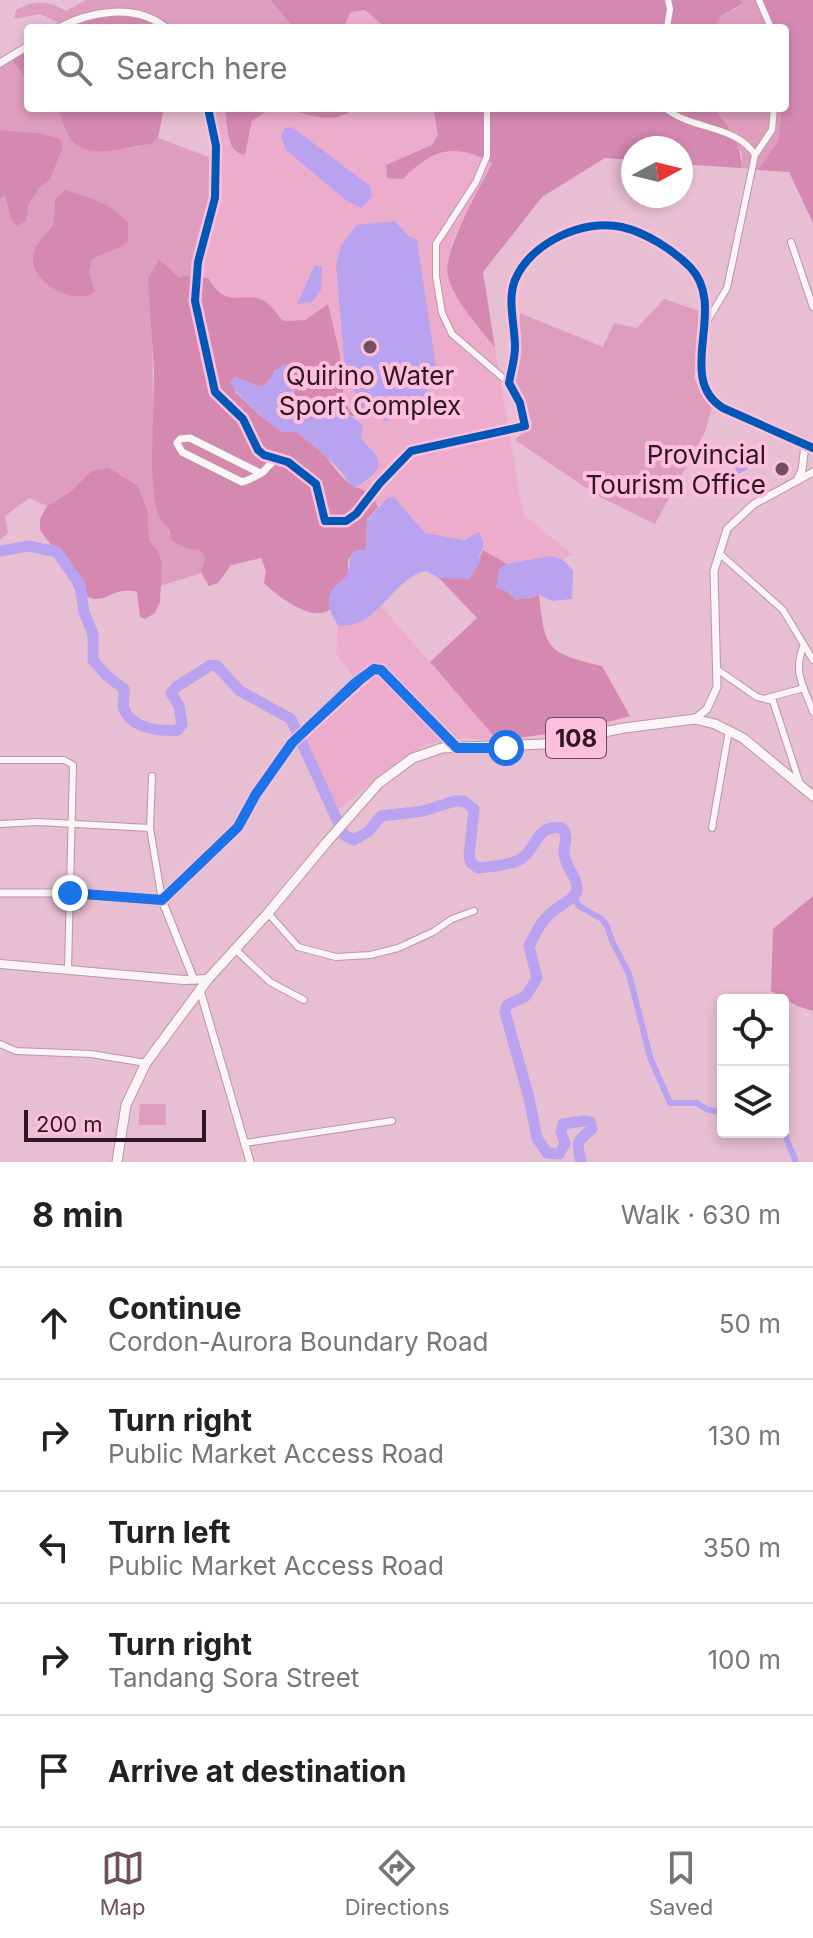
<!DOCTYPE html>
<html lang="en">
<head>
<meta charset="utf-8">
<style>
	body { margin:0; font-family:Inter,sans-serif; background:#f6f6f6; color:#222 }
	.controls { position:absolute; right:24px; bottom:24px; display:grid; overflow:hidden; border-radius:8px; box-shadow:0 4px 12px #0003 }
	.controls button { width:72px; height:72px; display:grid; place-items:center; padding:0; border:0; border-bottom:2px solid #e0e0e0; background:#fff; color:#222; font:40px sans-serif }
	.compass { position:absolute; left:621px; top:136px; width:72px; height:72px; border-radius:50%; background:#fff; box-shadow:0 4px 12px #0003; rotate:83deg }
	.scale { position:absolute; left:24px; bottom:20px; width:182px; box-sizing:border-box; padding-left:8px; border:4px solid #301523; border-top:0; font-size:22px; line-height:28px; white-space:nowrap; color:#301523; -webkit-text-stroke:6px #fdbfdc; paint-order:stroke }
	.stop { position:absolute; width:24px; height:24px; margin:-18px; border:6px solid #1a73e8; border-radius:50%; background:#fff }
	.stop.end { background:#1a73e8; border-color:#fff; box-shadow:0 2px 8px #0008 }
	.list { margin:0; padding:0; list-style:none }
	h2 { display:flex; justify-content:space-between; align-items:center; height:104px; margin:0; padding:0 32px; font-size:34px }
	h2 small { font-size:26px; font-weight:400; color:#767676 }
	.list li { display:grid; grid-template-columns:52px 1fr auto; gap:24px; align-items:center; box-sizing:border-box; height:112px; padding:0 32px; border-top:2px solid #e0e0e0 }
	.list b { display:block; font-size:30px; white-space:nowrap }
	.list p { margin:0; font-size:26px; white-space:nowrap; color:#767676 }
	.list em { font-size:26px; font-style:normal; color:#767676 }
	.icon { flex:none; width:44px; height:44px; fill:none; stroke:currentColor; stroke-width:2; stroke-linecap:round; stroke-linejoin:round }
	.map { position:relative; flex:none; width:813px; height:1162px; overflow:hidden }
	.search { position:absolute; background:#fff; box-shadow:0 4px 12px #0003; left:24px; right:24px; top:24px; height:88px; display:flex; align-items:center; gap:20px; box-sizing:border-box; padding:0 28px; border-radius:8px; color:#767676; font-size:30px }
	.sheet { height:664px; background:#fff }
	nav { display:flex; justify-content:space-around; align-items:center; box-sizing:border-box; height:112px; border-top:2px solid #e0e0e0; background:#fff; font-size:22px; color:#767676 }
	nav a { display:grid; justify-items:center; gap:4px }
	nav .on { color:#705060 }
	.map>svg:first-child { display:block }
	.built { fill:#ecadcc }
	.green { fill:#df9dbe }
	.forest { fill:#d589b1 }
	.water { fill:#b9a3f0 }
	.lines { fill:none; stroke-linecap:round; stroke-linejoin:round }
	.canal { stroke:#b9a3f0; stroke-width:6 }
	.river { stroke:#b9a3f0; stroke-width:11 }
	.minor-casing { stroke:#b797a7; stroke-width:8 }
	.tertiary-casing { stroke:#b797a7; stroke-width:9 }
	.secondary-casing { stroke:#b797a7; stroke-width:10 }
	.primary-casing { stroke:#b797a7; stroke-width:11 }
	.minor { stroke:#fbf5f8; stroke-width:6 }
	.tertiary { stroke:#fbf5f8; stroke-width:7 }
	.secondary { stroke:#fbf5f8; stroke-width:8 }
	.primary { stroke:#fbf5f8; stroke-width:9 }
	.cycleway-casing { stroke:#fdbfdc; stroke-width:13 }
	.cycleway { stroke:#0057b8; stroke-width:8 }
	.route { stroke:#1a73e8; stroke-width:10 }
	.poi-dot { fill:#705060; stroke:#fdbfdc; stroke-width:3 }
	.labels { text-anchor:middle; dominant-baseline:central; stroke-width:8; stroke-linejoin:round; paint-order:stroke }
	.shield { fill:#fdbfdc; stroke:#6e485a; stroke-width:2 }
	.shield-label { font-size:24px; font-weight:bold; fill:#301523 }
	.poi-label { font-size:26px; fill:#301523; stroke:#fdbfdc }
</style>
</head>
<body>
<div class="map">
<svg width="813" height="1162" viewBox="0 0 813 1162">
	<rect width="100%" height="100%" fill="#e7bed2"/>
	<path class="built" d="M 365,10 L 386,28 L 343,28 L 351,12 Z
		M 208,108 L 224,108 L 229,145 L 250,137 L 252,121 L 271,108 L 286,108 L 317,116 L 337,117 L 346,116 L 355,108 L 429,108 L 434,112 L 438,135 L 432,146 L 387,165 L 403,178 L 419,162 L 439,154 L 458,150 L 473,152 L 492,163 L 451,244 L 461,303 L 495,348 L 523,514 L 573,555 L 562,559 L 549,556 L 507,564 L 483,550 L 483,538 L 472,535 L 464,540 L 425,533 L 394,497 L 387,498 L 378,507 L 375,502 L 366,499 L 355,488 L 374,477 L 371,446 L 361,439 L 363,425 L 344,402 L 340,355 L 328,304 L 305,320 L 283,321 L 267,302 L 255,298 L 233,299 L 214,287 L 208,278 L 196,275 L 217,160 Z
		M 380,605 L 498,741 L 462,738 L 427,744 L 397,762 L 339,809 L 321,788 L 304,744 L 304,730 L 357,682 L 336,653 L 338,625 L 352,625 L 361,622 L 375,613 Z"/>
	<path class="green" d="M 86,0 L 270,0 L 294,28 L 64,25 L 40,14 L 14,19 L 16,10 C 36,0 47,0 66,11 Z
		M 740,0 L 763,0 L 774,28 L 714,28 L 722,15 L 743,5 Z
		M 10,57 L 28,82 L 28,108 L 58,108 C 64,119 64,133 74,142 C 88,156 144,151 158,138 L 217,160 L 215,198 L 196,275 L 187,275 L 179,279 L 169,271 L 152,323 L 154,498 C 158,514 168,526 172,541 L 187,549 L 200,550 L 206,558 L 201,573 L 160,586 L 161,563 L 157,550 L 149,540 L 148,512 L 138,485 L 120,474 L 91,471 L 70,492 L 47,506 L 29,498 L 5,516 L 8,533 L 0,540 L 0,199 L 5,196 L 11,219 L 28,206 L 39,188 L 50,180 L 63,147 L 37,133 L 0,130 L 0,63 Z
		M 713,108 L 782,108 L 778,141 L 758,170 L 741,168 L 742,154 Z
		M 664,299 L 702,312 L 694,378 L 712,407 L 705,432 L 655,524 L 600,497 L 515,440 L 532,423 L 516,381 L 520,313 L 603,347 L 614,323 L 637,328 Z
		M 140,1104 L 166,1104 L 166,1125 L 139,1125 Z"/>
	<path class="forest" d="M 270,0 L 740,0 L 743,4 L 722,15 L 714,28 L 386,28 L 365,10 L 351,12 L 343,28 L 294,28 Z
		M 763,0 L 813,0 L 813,223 L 789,172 L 758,170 L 778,141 L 782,108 L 785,108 L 785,28 L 774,28 Z
		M 128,12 L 166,28 L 58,28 L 88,17 Z
		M 28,46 L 28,82 L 10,57 Z
		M 58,108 L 164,108 L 158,138 L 151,144 C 126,147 81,164 67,133 C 63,125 62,116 58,108 Z
		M 224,108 L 271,108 L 252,121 L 245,155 C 224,151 229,126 224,108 Z
		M 286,108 L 355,108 C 337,125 308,116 286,108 Z
		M 429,108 L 713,108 C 728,125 743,145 741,168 L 681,164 L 681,148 L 633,148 L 633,160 L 605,158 L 542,197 L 483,272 L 495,348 C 479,326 455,303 448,276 C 442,252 480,188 492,163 C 456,142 431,149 403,179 L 387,178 L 386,165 L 432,145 L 438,135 L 434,112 Z
		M 0,130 L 37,133 L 59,138 L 63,147 L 50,180 L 39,188 L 28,206 L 26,221 L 17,226 L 11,219 L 5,196 L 0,199 Z
		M 65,190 C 92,199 107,201 128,222 L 128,242 C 116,251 104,251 92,260 L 89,272 L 95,292 C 85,299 71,297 60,292 C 38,281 22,261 42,238 C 46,233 51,230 53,224 C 55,216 55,207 55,199 Z
		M 159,259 L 179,278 L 187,275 L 208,278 C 230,313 244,288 266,302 C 273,306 277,316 284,321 L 305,320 L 328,304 L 340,355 L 344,402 L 355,417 L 331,409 L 312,413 C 295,402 292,393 291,373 L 275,370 L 270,381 L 262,387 L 234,377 L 235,392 C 253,407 272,434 296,431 C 304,438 315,444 322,452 C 334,466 345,486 364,490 L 366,498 L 375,502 L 378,507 L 367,520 L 366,550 L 358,550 L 348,560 L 348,575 C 336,589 328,589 330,609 C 314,624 277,596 264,583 L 266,571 L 261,558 L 231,565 L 218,583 L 209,586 L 201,573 L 205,557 L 200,550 L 187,549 L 172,541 L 169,530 L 158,515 L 154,498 L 152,463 L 154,370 L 148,279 Z
		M 108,468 L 138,485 L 148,512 L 149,540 L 157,550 L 162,563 L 160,602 L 155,613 L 145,619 L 140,617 L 137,592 C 106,585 106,614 74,588 L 67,567 L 40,530 L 40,519 L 47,506 L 70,492 L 91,471 Z
		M 483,550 L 507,564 L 499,570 C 506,596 512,604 539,595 C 545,650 547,653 602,666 L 630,716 L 581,729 L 498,741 L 430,662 L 477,618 L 439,578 L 469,578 Z
		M 813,896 L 813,1011 L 797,1006 L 771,991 L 773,929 Z"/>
	<path class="water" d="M 292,127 L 370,186 L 372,197 L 361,208 L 347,201 L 286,150 L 281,136 L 285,128 Z
		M 395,221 L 408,236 L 417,240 L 436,367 C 426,403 418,405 386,421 L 357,408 L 353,402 L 356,393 L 349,383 L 344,360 L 336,265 L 341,245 L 357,225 Z
		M 315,265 L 322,267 L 321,290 L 312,302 L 297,304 Z
		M 283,364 C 296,373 288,389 296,401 C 299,406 307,410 312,413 C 332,408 347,411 363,425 L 361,439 C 388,463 382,471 355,488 C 347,482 344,474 337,467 C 324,455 311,443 296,432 C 292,432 287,433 283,432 C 272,428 236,394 230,383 L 234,377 L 262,387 C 271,380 273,371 283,364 Z
		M 739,449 L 748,469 L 738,474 L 728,454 Z
		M 394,497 L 425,533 L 464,540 L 479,532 C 484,540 485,548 479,555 L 481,561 L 469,579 L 439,578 L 426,571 C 390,579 377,632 338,625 C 331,615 324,600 333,589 C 337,584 344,581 347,575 C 351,567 348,559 353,551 L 366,550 L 367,521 L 387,498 Z
		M 549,556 L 562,559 L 573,570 L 572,599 L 552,601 L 539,595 L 516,600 L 508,592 L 496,588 L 499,570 L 507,564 Z"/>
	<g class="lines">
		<path class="canal" d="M 574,897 L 579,906 L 602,919 L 607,926 L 612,941 L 629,974 L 650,1057 L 670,1103 L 697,1103 L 706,1109 L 723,1113
			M 783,1130 L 796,1162"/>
		<path class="river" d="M 0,551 L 29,546 L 57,552 L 80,585 L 84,612 L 93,634 L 93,660 L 106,675 L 124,689 C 125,695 122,703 124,709 C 132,729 161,732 178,730 L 182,724 L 179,706 L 171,693 L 176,687 L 211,665 L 217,666 L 240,691 L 291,719 L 344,835 L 354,840 L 369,831 L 381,816 L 423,811 L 455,801 L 464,801 L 474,809 L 469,856 L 471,863 L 478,868 C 490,867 506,865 517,861 C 538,852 534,823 562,828 C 570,839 563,843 564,854 C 566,869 578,876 577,892 C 568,904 555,907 546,918 C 538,926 534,937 529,946 L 537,978 L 526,996 L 507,1005 L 505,1012 L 529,1098 L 537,1138 L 547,1153 L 559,1154 L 565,1144 L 561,1132 L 563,1124 L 583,1121 L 590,1122 L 592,1129 C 575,1143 577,1141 581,1162"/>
		<g class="minor-casing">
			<path id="minor" d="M 759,0 L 771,28
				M 667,28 L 670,9 L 668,0
				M 487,108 L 487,156 L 476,182 L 436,244 L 436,276 L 442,313 L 452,334 L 509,383
				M 665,108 C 691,130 737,125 755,155
				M 791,242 L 813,307
				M 706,323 L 727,288 L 755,155 L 772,130 L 774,108
				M 719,553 L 783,610 L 813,660
				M 804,645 C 792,673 804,686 813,712
				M 718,670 L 757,697 L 773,701 L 800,784
				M 767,698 L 804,688
				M 0,760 L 64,760 L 73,765 L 68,970
				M 152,776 L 150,828 L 162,900
				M 0,824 L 38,822 L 150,828
				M 712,828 L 729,730
				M 162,900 L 238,827 L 256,794 L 292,743 L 372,670 L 381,670 L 457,748
				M 268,913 L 298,947 L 336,957 L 370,955 L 398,948 L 433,932 L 452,919 L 474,911
				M 236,950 L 270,982 L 304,1000
				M 0,1044 L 16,1051 L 91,1054 L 146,1063
				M 245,1143 L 392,1121"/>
		</g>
		<g class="tertiary-casing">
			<path id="tertiary" d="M 58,28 C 91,11 136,3 166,28
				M 0,63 L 28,46
				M 208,108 L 216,146 L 215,198 L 198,262 L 195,301 L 215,392 L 243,419 L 258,450 L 264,455 L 288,462 L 316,484 L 325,521 L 346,521 L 356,514 L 380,483 L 411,451 L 525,426 L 520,403 L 509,383 C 511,371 515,359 515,347 C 515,326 507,300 515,280 C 530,243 584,218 622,227 C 647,233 673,250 690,267 C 729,307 674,378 723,408 L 813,448
				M 260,473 L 190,438 L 180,439 L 177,443 L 182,452 L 242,482 C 250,480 256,476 263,472 L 276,458
				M 798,478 L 802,470 L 805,445
				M 695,719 L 707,709 L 717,687 L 714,571 L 727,529 L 754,504 L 813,472
				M 0,893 L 70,893 L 162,900 L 194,980
				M 200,990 L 250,1162"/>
		</g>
		<g class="secondary-casing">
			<path id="secondary" d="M 0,964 L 184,980 L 208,979"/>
		</g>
		<g class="primary-casing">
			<path id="primary" d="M 117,1162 L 126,1105 L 146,1063 L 208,979 L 268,913 L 327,842 L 379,783 L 413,758 L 442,748 L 543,744 L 624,728 L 695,719 L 715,724 L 743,738 L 813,796"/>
		</g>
		<use href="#minor" class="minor"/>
		<use href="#tertiary" class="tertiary"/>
		<use href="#secondary" class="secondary"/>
		<use href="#primary" class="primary"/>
		<g class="cycleway-casing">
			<path id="cycleway" d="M 208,108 L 216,146 L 215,198 L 198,262 L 195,301 L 215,392 L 243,419 L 258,450 L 264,455 L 288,462 L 316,484 L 325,521 L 346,521 L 356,514 L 380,483 L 411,451 L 525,426 L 520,403 L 509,383 C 511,371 515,359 515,347 C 515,326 507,300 515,280 C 530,243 584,218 622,227 C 647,233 673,250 690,267 C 729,307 674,378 723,408 L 813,448
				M 162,900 L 238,827 L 256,794 L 292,743 L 372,670 L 381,670 L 457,748"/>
		</g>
		<use href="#cycleway" class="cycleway"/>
	</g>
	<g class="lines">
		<path class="route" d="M 70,893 L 162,900 L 238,827 L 256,794 L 292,743 L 354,684 L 374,669 L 381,670 L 457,748 L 506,748"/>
	</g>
	<g class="poi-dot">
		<circle cx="370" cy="347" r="8"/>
		<circle cx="782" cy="469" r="8"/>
	</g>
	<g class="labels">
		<rect class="shield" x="546" y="718" width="60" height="40" rx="6"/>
		<g class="shield-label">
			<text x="576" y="738">108</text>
		</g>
		<g class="poi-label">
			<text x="370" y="375">Quirino Water<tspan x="370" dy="30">Sport Complex</tspan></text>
			<text x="766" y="454" text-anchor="end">Provincial<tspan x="766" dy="30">Tourism Office</tspan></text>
		</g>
	</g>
</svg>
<div class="controls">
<button><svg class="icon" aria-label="locate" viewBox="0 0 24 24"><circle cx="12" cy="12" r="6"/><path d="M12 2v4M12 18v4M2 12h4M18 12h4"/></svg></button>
<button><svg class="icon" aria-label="layers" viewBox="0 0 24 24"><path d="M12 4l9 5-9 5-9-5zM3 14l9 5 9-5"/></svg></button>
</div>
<svg class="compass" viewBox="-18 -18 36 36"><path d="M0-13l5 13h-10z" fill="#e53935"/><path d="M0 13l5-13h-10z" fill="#767676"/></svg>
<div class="scale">200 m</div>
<div class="stop" style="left:506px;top:748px"></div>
<div class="stop end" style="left:70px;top:893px"></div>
<div class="search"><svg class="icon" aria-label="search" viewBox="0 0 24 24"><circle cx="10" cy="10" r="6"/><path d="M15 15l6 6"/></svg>Search here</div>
</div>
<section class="sheet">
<h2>8 min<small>Walk · 630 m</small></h2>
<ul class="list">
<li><svg class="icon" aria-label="ahead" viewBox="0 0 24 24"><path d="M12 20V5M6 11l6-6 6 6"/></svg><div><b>Continue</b><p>Cordon-Aurora Boundary Road</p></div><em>50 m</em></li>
<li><svg class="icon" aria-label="right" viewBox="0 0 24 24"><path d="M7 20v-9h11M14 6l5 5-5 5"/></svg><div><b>Turn right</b><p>Public Market Access Road</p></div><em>130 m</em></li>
<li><svg class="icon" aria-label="left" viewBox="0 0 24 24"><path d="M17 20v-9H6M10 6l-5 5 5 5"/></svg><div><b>Turn left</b><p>Public Market Access Road</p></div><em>350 m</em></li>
<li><svg class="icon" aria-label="right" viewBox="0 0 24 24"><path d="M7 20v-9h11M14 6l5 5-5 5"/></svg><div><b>Turn right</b><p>Tandang Sora Street</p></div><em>100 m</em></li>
<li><svg class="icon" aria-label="arrive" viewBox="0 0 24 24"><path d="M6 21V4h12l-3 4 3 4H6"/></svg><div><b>Arrive at destination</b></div></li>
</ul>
</section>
<nav>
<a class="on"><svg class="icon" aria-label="map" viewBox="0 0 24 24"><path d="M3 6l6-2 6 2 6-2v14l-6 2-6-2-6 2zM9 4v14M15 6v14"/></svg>Map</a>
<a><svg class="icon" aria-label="directions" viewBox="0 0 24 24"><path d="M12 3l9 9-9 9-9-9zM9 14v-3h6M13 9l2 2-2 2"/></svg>Directions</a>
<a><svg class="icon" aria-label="saved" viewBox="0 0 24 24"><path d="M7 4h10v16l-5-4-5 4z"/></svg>Saved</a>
</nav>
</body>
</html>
